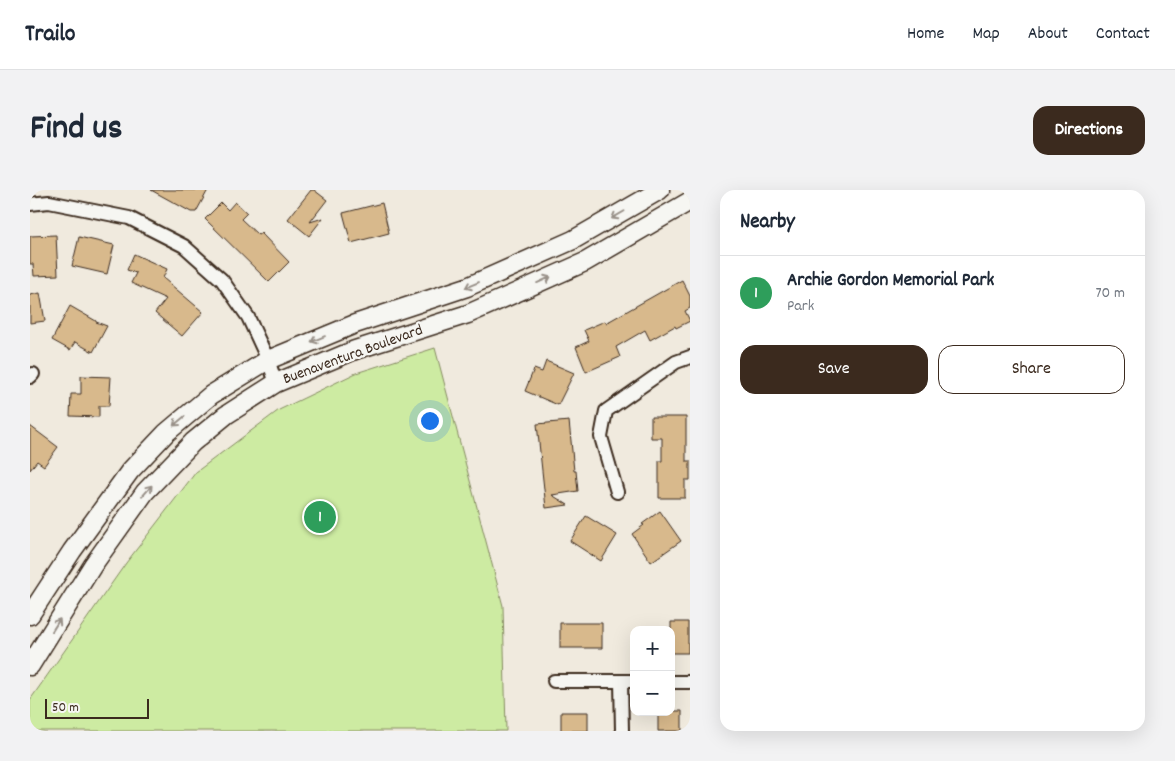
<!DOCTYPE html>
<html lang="en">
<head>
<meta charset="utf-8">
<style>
	body { margin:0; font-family:Dekko,sans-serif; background:#f2f2f3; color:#1f2937 }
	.controls { position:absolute; right:15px; bottom:15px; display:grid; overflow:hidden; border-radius:10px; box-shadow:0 5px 20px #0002 }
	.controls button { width:45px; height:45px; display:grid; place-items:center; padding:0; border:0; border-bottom:1px solid #e0e1e3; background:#fff; color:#1f2937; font:25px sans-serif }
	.scale { position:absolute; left:15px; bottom:12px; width:104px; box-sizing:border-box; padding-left:5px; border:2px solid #3b2a1e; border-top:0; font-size:14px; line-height:18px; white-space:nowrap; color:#3b2a1e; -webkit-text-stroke:4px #f6f6f2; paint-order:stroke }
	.you { position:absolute; left:399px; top:230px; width:18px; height:18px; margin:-12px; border:4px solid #fff; border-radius:50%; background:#1a73e8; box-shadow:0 0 0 8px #1a73e833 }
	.badge { display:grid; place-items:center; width:32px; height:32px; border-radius:50%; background:#3b2a1e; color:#fff; font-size:16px; font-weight:700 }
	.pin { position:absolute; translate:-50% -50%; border:2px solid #fff; box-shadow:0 1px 5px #0006 }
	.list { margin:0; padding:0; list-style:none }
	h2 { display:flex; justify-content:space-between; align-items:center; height:65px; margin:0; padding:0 20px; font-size:21px }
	h2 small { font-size:16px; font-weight:400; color:#747a83 }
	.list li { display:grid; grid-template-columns:32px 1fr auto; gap:15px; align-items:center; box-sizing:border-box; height:75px; padding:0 20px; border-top:1px solid #e0e1e3 }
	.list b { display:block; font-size:19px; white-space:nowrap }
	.list p { margin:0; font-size:16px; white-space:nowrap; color:#747a83 }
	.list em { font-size:16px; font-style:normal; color:#747a83 }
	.actions { display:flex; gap:10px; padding:15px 20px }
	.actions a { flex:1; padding:11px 0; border:1px solid #3b2a1e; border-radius:15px; text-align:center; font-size:18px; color:#3b2a1e }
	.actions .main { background:#3b2a1e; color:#fff }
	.map { position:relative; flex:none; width:660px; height:541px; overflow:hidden; border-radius:15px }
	header { display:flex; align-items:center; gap:30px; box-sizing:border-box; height:70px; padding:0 25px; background:#fff; border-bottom:1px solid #e0e1e3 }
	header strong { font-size:24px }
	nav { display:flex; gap:28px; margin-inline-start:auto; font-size:18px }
	.intro { display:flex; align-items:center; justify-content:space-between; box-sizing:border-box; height:120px; padding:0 30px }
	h1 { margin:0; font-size:35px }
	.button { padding:12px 22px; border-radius:15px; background:#3b2a1e; color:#fff; font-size:18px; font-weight:700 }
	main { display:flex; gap:30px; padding:0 30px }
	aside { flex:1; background:#fff; border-radius:15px; box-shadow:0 5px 20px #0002 }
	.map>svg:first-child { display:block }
	.green { fill:#cdeba2; stroke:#848a60 }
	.building { fill:#d8b98c; stroke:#3b2a1e }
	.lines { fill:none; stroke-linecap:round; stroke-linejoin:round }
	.street-casing { stroke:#3b2a1e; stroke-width:16 }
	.secondary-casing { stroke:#3b2a1e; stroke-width:21 }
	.street { stroke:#f6f6f2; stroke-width:12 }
	.secondary { stroke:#f6f6f2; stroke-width:18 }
	.oneway { stroke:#989088 }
	.labels { text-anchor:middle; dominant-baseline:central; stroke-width:4.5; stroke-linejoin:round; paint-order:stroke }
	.street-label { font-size:16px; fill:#3b2a1e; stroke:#f6f6f2 }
</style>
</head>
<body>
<header>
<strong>Trailo</strong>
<nav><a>Home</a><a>Map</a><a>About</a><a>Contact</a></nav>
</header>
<div class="intro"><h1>Find us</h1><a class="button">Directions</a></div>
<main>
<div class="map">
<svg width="660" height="541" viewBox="0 0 660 541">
	<rect width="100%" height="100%" fill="#f0eade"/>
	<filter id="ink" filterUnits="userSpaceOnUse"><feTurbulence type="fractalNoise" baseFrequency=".02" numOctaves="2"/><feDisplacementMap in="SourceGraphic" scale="10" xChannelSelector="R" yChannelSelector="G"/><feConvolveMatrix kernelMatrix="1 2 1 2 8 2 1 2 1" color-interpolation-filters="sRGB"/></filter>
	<g filter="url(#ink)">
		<path class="green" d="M 405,158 L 473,416 L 476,541 L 0,541 L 0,510 L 96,373 L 166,282 L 249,220 L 326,183 Z"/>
		<path class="building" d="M 121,0 L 178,0 L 166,22 L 161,22 Z
			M 281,0 L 284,0 L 297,10 L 280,32 L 293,28 L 279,46 L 258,29 Z
			M 205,12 L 217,23 L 211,29 L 228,45 L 231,43 L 259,72 L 239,92 L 175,29 L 191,13 L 198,20 Z
			M 352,13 L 359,43 L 321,53 L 313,23 Z
			M 26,45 L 28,85 L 4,86 L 3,74 L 0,74 L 0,46 Z
			M 49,47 L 84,55 L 77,84 L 42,76 Z
			M 104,64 L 137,79 L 133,88 L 173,122 L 152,146 L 125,123 L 136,109 L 101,93 L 106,83 L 97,80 Z
			M 652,90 L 660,106 L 660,118 L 655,121 L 660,131 L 646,138 L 645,136 L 620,150 L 615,140 L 586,157 L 590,167 L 556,182 L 546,157 L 559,151 L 554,140 L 575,131 L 576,133 Z
			M 10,103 L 15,131 L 0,133 L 0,105 Z
			M 40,116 L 66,131 L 66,132 L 77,136 L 63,162 L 45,152 L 40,160 L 22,150 Z
			M 516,171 L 544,183 L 528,215 L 495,201 L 504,179 L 512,182 Z
			M 51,186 L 81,187 L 79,216 L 69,216 L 69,227 L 40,226 L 41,204 L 51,204 Z
			M 621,227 L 656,227 L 656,271 L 660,271 L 660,290 L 655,290 L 655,308 L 629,308 L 629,271 L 632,271 L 632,248 L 621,248 Z
			M 539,231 L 544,281 L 546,281 L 548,301 L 522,305 L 538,315 L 516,318 L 507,234 Z
			M 0,236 L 28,257 L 14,276 L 7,271 L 0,280 Z
			M 630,321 L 651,351 L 621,372 L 602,344 L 614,335 L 612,334 Z
			M 556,326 L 587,345 L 571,371 L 540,351 Z
			M 641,432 L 658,432 L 658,463 L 641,463 Z
			M 530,433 L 572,433 L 572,458 L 530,458 Z
			M 641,521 L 652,521 L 652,541 L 628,541 L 628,522 Z
			M 531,522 L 558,522 L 558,541 L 531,541 Z"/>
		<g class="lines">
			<g class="street-casing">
				<path id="street" d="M 0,14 L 19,12 L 99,28 L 154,56 L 192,90 L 218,127 L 238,170 L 246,193
					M 0,187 L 3,184
					M 587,302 L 571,247 L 576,221 L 646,172 L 660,167
					M 524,491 L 604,491
					M 591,491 L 592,541
					M 641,492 L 660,492"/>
			</g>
			<g class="secondary-casing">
				<path id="secondary" d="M 0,425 L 42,361 L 100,281 L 136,243 L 181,205 L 238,170 L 325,134 L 437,97 L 543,50 L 630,0
					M 0,476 L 63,375 L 115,302 L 163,252 L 196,225 L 246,193 L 325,160 L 438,124 L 555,72 L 660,11"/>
			</g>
			<use href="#street" class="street"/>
			<use href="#secondary" class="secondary"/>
		</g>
		<defs><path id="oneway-shaft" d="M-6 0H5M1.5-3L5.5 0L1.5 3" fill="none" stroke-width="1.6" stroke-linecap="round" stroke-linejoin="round" transform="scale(1.25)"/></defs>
		<g class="oneway">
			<use href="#oneway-shaft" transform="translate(588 25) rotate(150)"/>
			<use href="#oneway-shaft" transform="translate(514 90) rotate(-24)"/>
			<use href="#oneway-shaft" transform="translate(442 95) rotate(157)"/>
			<use href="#oneway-shaft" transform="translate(288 149) rotate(158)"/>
			<use href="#oneway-shaft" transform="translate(149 231) rotate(140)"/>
			<use href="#oneway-shaft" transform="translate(117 301) rotate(-49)"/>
			<use href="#oneway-shaft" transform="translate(26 435) rotate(-58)"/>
		</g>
	</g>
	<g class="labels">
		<g class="street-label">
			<text transform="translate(323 165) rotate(-20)">Buenaventura Boulevard</text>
		</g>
	</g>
</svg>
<div class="controls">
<button>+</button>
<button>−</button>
</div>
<div class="scale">50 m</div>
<div class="you"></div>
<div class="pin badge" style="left:290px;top:327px;background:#2e9e5b">1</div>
</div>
<aside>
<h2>Nearby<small></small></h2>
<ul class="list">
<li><span class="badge" style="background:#2e9e5b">1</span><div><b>Archie Gordon Memorial Park</b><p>Park</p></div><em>70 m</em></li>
</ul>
<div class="actions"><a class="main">Save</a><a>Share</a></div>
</aside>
</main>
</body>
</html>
